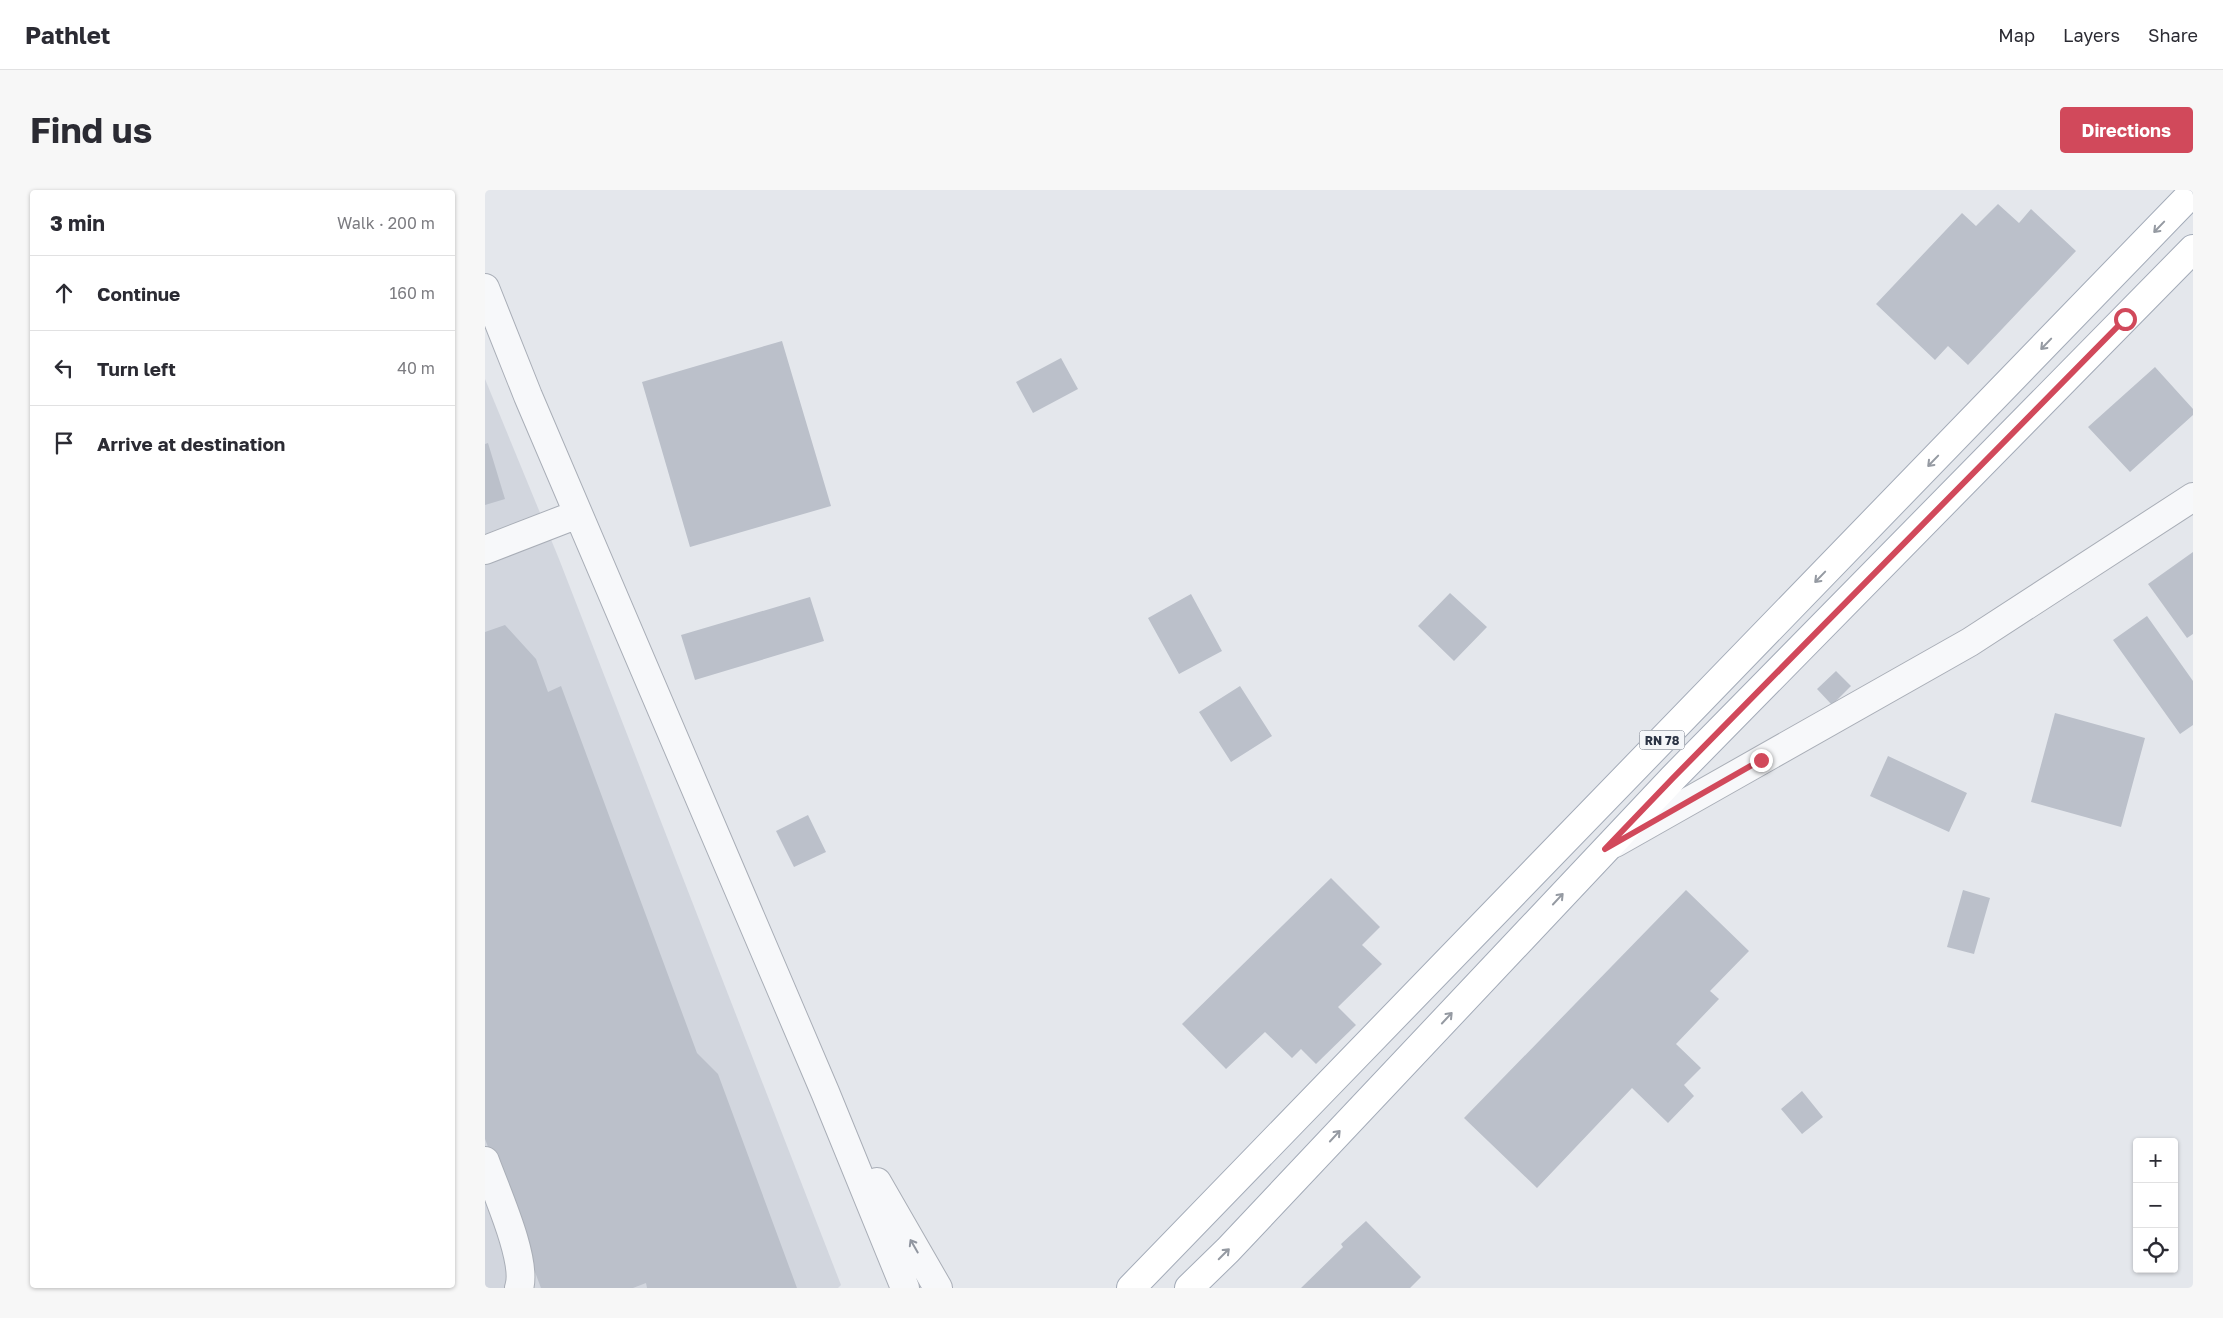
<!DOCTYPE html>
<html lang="en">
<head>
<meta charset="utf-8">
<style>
	body { margin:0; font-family:"Golos Text",sans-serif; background:#f7f7f7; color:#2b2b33 }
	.controls { position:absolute; right:15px; bottom:15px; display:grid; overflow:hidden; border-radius:5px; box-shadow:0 1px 4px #0004 }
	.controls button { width:45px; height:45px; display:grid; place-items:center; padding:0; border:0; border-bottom:1px solid #e1e1e2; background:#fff; color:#2b2b33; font:25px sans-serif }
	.stop { position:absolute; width:15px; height:15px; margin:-11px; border:4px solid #d1495b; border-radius:50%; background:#fff }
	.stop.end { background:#d1495b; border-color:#fff; box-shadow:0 1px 5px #0008 }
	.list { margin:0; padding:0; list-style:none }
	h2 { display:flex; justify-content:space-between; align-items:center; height:65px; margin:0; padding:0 20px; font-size:21px }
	h2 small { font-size:16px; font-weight:400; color:#7c7c81 }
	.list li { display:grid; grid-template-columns:32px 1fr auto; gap:15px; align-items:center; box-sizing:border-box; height:75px; padding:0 20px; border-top:1px solid #e1e1e2 }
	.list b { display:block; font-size:19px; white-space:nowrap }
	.list em { font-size:16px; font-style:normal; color:#7c7c81 }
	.icon { flex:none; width:28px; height:28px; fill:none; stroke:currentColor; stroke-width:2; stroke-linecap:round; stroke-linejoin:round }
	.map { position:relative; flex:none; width:1708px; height:1098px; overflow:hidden; border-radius:5px }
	header { display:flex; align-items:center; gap:30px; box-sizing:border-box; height:70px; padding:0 25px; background:#fff; border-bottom:1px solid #e1e1e2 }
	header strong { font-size:24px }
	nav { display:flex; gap:28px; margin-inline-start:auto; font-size:18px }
	.intro { display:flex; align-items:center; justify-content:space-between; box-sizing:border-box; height:120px; padding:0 30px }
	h1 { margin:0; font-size:35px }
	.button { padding:12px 22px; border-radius:5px; background:#d1495b; color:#fff; font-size:18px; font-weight:700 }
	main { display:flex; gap:30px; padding:0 30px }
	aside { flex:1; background:#fff; border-radius:5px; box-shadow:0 1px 4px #0004 }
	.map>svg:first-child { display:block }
	.built { fill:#d2d6de }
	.building { fill:#bbc0ca }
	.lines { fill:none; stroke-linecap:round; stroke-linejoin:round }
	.minor-casing { stroke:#a9aeb7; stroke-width:30 }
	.major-casing { stroke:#a3abb8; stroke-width:30 }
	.minor { stroke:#f7f8fa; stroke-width:28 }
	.major { stroke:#fff; stroke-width:28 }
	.oneway { stroke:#959aa2 }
	.oneway2 { stroke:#9196a0 }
	.route { stroke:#d1495b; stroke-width:6 }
	.labels { text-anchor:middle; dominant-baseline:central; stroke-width:4.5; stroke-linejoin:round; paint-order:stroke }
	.shield { fill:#f4f6f9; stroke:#676e7b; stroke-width:1 }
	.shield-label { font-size:12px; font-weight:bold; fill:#2b3445 }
</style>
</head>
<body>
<header>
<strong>Pathlet</strong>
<nav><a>Map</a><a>Layers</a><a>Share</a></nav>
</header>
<div class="intro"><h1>Find us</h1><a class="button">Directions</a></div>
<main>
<aside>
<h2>3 min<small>Walk · 200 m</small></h2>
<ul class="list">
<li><svg class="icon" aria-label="ahead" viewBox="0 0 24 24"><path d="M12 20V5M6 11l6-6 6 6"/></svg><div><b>Continue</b></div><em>160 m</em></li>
<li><svg class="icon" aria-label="left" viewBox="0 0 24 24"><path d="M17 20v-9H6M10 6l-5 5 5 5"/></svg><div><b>Turn left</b></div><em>40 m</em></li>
<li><svg class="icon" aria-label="arrive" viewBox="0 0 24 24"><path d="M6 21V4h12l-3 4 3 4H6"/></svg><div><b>Arrive at destination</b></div></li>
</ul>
</aside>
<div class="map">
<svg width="1708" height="1098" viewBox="0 0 1708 1098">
	<rect width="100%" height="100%" fill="#e4e7ec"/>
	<path class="built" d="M 0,189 L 74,369 L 356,1095 L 353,1098 L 0,1098 Z"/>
	<path class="building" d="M 1513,14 L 1534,33 L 1546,19 L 1591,61 L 1483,175 L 1463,156 L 1450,170 L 1391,114 L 1477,23 L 1491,36 Z
		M 297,151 L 346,316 L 205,357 L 157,192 Z
		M 576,168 L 593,199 L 548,223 L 531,192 Z
		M 1670,177 L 1708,219 L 1708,225 L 1645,282 L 1603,237 Z
		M 3,253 L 20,309 L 0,315 L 0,254 Z
		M 1708,362 L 1708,444 L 1702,448 L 1663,394 Z
		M 965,403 L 1002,437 L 969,471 L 933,436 Z
		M 706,404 L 737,461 L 694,484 L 663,428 Z
		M 325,407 L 339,451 L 210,490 L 196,445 Z
		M 1662,426 L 1708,491 L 1708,535 L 1695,544 L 1628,450 Z
		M 20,435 L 51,469 L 63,502 L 76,496 L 212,863 L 233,884 L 312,1098 L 162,1098 L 161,1093 L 148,1098 L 56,1098 L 0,949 L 0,442 Z
		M 1351,481 L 1366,496 L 1347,515 L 1332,499 Z
		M 755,496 L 787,546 L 746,572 L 714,522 Z
		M 1570,523 L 1660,548 L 1636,637 L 1546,612 Z
		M 1403,566 L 1482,603 L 1464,642 L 1385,606 Z
		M 323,625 L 341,662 L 309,677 L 291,641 Z
		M 846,688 L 895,737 L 877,755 L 897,774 L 853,817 L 871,835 L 831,874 L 816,859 L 807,868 L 780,842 L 741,879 L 697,834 Z
		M 1201,700 L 1264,761 L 1225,801 L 1234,809 L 1191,854 L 1216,878 L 1199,895 L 1209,906 L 1183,933 L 1147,898 L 1052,998 L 979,928 Z
		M 1478,700 L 1505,708 L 1489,764 L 1462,757 Z
		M 1317,901 L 1338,927 L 1317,944 L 1296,919 Z
		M 881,1031 L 936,1087 L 925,1098 L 816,1098 L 858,1057 L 856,1054 Z"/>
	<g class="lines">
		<g class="minor-casing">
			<path id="minor" d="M 0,98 L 43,206 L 340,902 L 420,1098
				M 0,360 L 93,324
				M 1130,653 L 1485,452 L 1708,307
				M 0,971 C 10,999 43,1071 34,1098
				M 392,992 L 453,1098"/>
		</g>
		<g class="major-casing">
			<path id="major" d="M 646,1098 L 1708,2
				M 704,1098 L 743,1060 L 1188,588 L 1708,59"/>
		</g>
		<use href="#minor" class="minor"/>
		<use href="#major" class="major"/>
	</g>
	<defs><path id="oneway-shaft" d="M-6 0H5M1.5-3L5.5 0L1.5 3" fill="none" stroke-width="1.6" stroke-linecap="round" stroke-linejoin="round" transform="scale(1.25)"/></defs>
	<g class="oneway">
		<use href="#oneway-shaft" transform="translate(1674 37) rotate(134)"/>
		<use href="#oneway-shaft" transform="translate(1561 154) rotate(134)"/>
		<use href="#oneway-shaft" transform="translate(1448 271) rotate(134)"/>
		<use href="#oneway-shaft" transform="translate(1335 387) rotate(134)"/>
		<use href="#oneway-shaft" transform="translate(1073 709) rotate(-47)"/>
		<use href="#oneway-shaft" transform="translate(962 828) rotate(-47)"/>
		<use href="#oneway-shaft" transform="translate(850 946) rotate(-47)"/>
		<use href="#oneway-shaft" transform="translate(739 1064) rotate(-45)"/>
	</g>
	<use class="oneway2" href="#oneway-shaft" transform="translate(429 1056) rotate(-120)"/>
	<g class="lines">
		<path class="route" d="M 1276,570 L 1120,659 L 1188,588 L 1640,129"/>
	</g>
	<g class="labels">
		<rect class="shield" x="1154.5" y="540.5" width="45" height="19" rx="4"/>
		<g class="shield-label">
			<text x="1177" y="550">RN 78</text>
		</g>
	</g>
</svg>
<div class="controls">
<button>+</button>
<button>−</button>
<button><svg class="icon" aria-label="locate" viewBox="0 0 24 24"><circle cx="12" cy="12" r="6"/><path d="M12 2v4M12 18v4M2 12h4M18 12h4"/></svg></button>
</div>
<div class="stop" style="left:1640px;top:129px"></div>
<div class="stop end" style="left:1276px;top:570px"></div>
</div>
</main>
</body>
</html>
